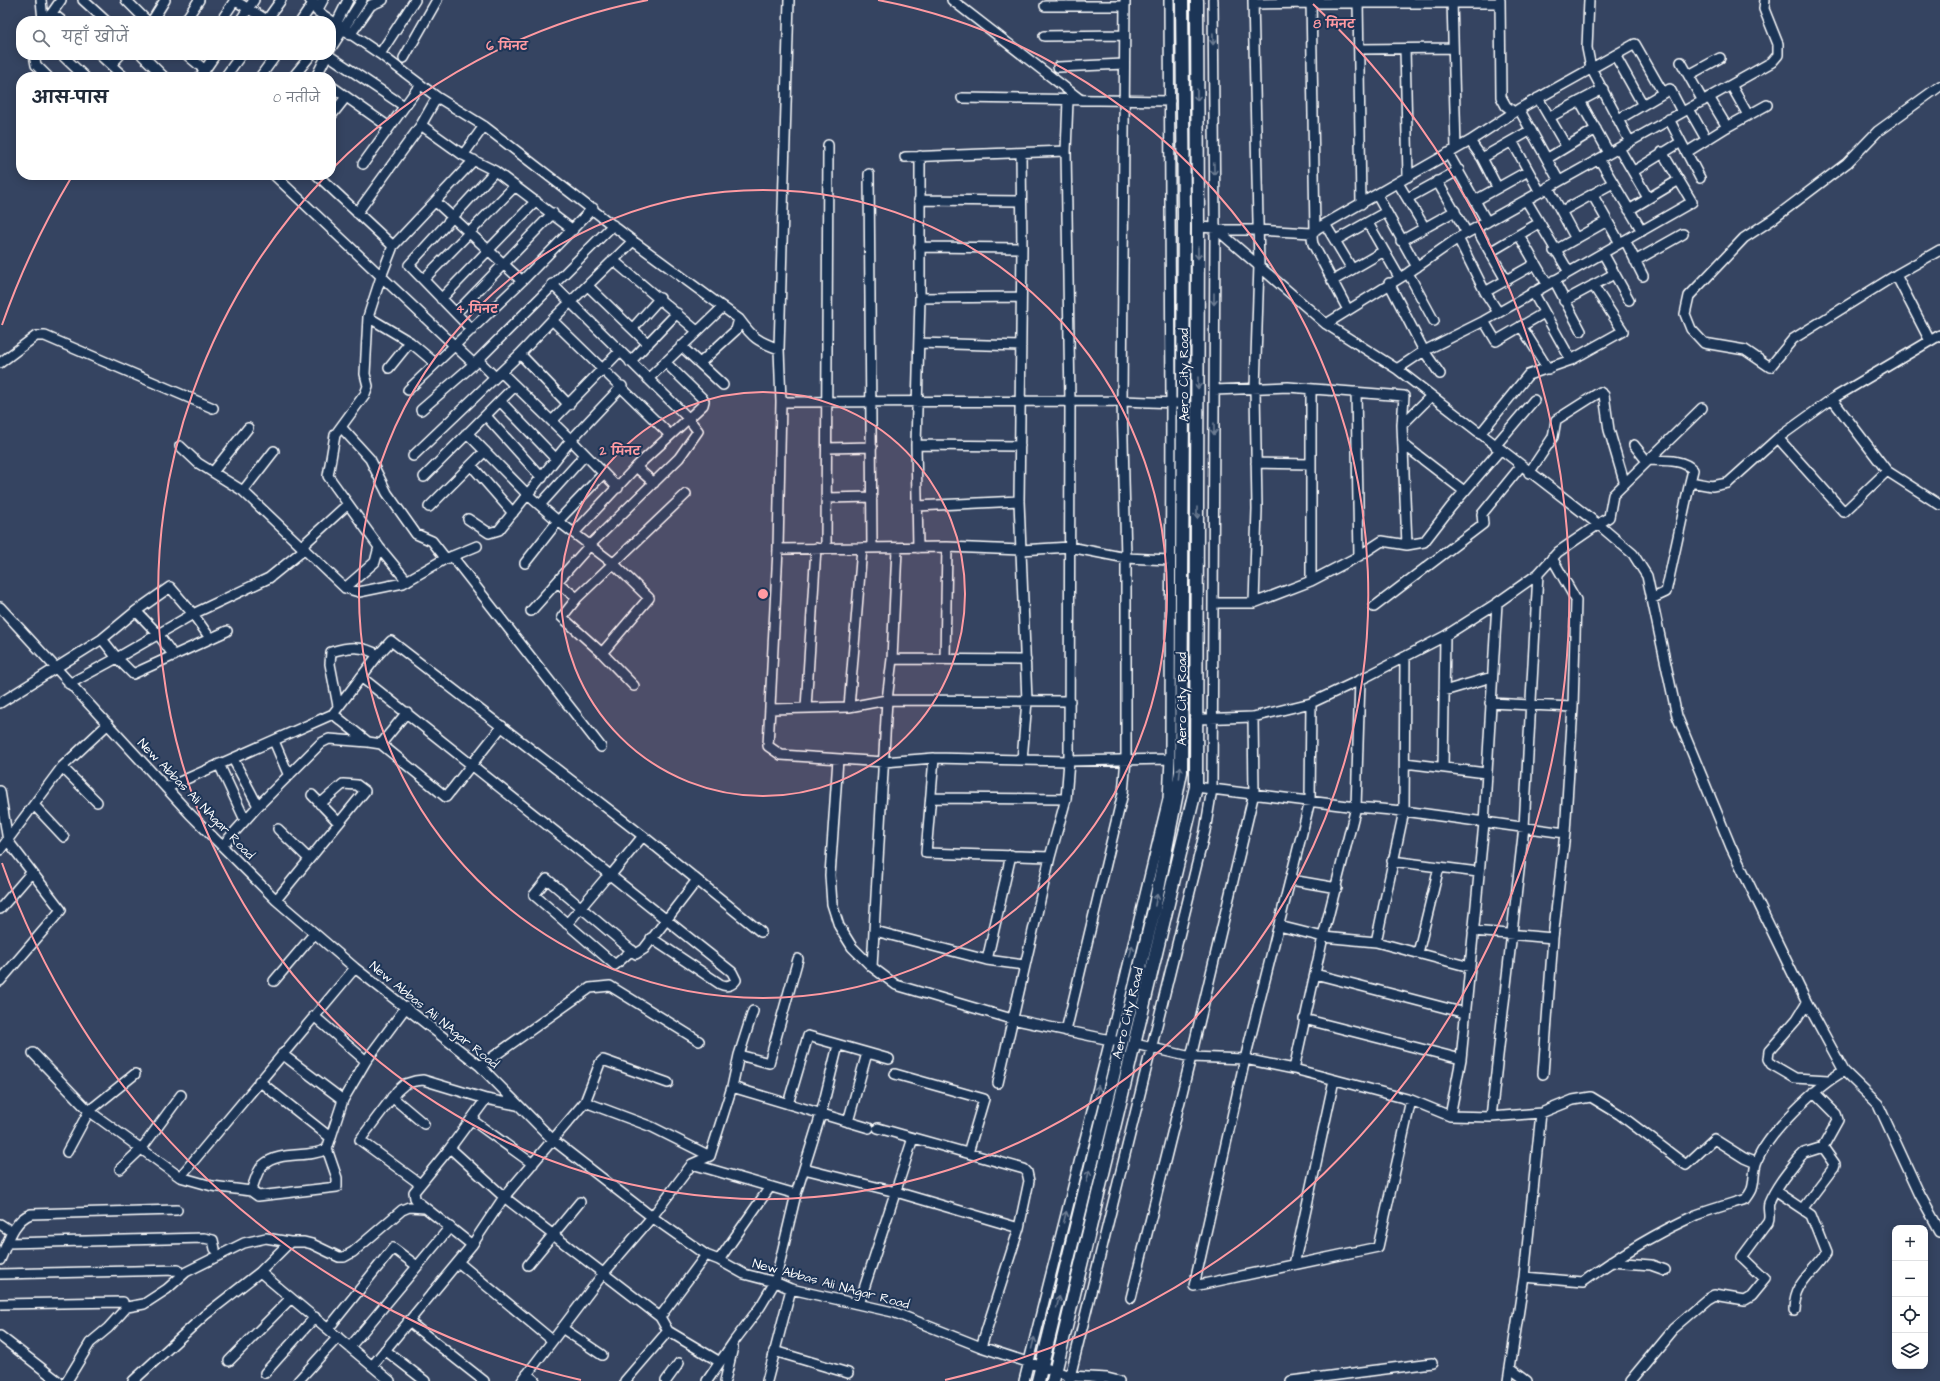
<!DOCTYPE html>
<html lang="hi">
<head>
<meta charset="utf-8">
<style>
	body { margin:0; font-family:"Architects Daughter","Playpen Sans Deva",sans-serif; background:#f2f2f3; color:#1f2937 }
	.controls { position:absolute; right:12px; bottom:12px; display:grid; overflow:hidden; border-radius:8px; box-shadow:0 2px 10px #0003 }
	.controls button { width:36px; height:36px; display:grid; place-items:center; padding:0; border:0; border-bottom:1px solid #e0e1e3; background:#fff; color:#1f2937; font:20px sans-serif }
	.list { margin:0; padding:0; list-style:none }
	h2 { display:flex; justify-content:space-between; align-items:center; height:52px; margin:0; padding:0 16px; font-size:17px }
	h2 small { font-size:13px; font-weight:400; color:#747a83 }
	.icon { flex:none; width:22px; height:22px; fill:none; stroke:currentColor; stroke-width:2; stroke-linecap:round; stroke-linejoin:round }
	.map { position:relative; flex:none; width:1940px; height:1381px; overflow:hidden }
	.search { position:absolute; background:#fff; box-shadow:0 2px 10px #0003; left:16px; top:16px; width:320px; height:44px; display:flex; align-items:center; gap:10px; box-sizing:border-box; padding:0 14px; border-radius:16px; color:#747a83; font-size:15px }
	.panel { position:absolute; background:#fff; box-shadow:0 2px 10px #0003; left:16px; top:72px; width:320px; height:108px; border-radius:16px }
	.map>svg:first-child { display:block }
	.lines { fill:none; stroke-linecap:round; stroke-linejoin:round }
	.street-casing { stroke:#fff; stroke-width:12 }
	.secondary-casing { stroke:#fff; stroke-width:15 }
	.street { stroke:#1d3557; stroke-width:9 }
	.secondary { stroke:#1d3557; stroke-width:12 }
	.oneway { stroke:#6c7c92 }
	.ring { fill:none; stroke:#ff9aa2; stroke-width:2 }
	.labels { text-anchor:middle; dominant-baseline:central; stroke-width:4; stroke-linejoin:round; paint-order:stroke }
	.street-label { font-size:13px; fill:#fff; stroke:#1d3557 }
	.centre { fill:#ff9aa2; stroke:#1d3557; stroke-width:2 }
	.ring-label { font-size:12px; text-anchor:middle; font-weight:bold; fill:#ff9aa2; stroke:#1d3557; stroke-width:4; stroke-linejoin:round; paint-order:stroke }
</style>
</head>
<body>
<div class="map">
<svg width="1940" height="1381" viewBox="0 0 1940 1381">
	<rect width="100%" height="100%" fill="#354461"/>
	<filter id="ink" filterUnits="userSpaceOnUse"><feTurbulence type="fractalNoise" baseFrequency=".025" numOctaves="2"/><feDisplacementMap in="SourceGraphic" scale="8" xChannelSelector="R" yChannelSelector="G"/><feConvolveMatrix kernelMatrix="1 2 1 2 8 2 1 2 1" color-interpolation-filters="sRGB"/></filter>
	<g filter="url(#ink)">
		<g class="lines">
			<g class="street-casing">
				<path id="street" d="M 41,0 L 43,20
					M 83,0 L 106,21
					M 126,0 L 147,21
					M 234,0 L 267,20
					M 310,0 L 314,2 L 317,11 L 380,54 L 437,97 L 484,126 L 633,241 L 739,319 C 753,338 757,341 779,349
					M 789,0 L 779,349 L 781,402 L 778,549 L 768,746 L 781,755 L 884,762 L 934,758 L 1069,761 L 1170,759
					M 952,0 L 1081,100
					M 1253,0 L 1259,265 L 1255,389 L 1257,509 L 1254,603
					M 1311,0 L 1315,230
					M 1358,0 L 1361,204
					M 1452,0 L 1456,149
					M 1500,0 L 1501,97 L 1506,106 L 1514,112
					M 1589,0 L 1587,48 L 1591,68 L 1630,142
					M 1254,4 L 1311,3 L 1500,3
					M 1045,6 L 1124,6
					M 317,11 L 323,0
					M 52,13 L 62,21
					M 43,21 L 52,13 L 61,0
					M 152,21 L 165,0
					M 185,21 L 199,0
					M 221,21 L 235,0
					M 240,21 L 254,0
					M 266,21 L 281,0
					M 301,21 L 314,2
					M 331,31 L 336,24 L 348,0
					M 350,35 L 371,5 L 383,0
					M 1044,36 L 1124,35
					M 331,48 L 362,0
					M 1359,49 L 1453,48
					M 1405,49 L 1408,177
					M 380,54 L 415,0
					M 34,55 L 36,65 L 48,77
					M 62,55 L 85,77
					M 100,55 L 124,77
					M 142,55 L 164,77
					M 187,55 L 205,70
					M 328,55 L 404,106
					M 1615,55 L 1643,105
					M 404,58 L 437,0
					M 1681,62 L 1703,101
					M 111,65 L 120,55
					M 1058,67 L 1124,64
					M 1689,75 L 1720,58
					M 200,77 L 215,55
					M 225,77 L 241,55
					M 260,77 L 276,55
					M 293,77 L 311,55
					M 319,77 L 317,75 L 327,55
					M 1731,85 L 1748,115
					M 331,86 L 389,127
					M 1940,86 L 1878,131 L 1847,163 L 1773,219 L 1744,238 L 1689,296 L 1685,314 L 1691,329 L 1704,343 L 1745,350 L 1770,367 L 1793,339 L 1896,275 L 1940,250
					M 1709,97 L 1727,127
					M 962,98 L 1170,101
					M 1538,98 L 1566,146
					M 1580,101 L 1609,153
					M 1519,109 L 1559,181
					M 1689,109 L 1706,139
					M 331,116 L 346,97
					M 1550,117 L 1603,89
					M 1619,119 L 1670,89 L 1682,112
					M 1669,119 L 1700,178
					M 421,125 L 463,155 L 495,171 L 573,230
					M 1470,141 L 1482,158 L 1497,187
					M 1512,141 L 1540,192
					M 1619,148 L 1648,198
					M 1687,152 L 1727,127 L 1767,105
					M 1448,153 L 1487,222
					M 1021,154 L 1022,248 L 1019,501 L 1027,701 L 1022,760
					M 463,155 L 484,126
					M 905,157 L 1066,151
					M 1482,158 L 1531,130
					M 1548,158 L 1596,129
					M 1599,159 L 1642,231
					M 363,164 L 420,85
					M 1634,171 L 1681,142
					M 869,174 L 872,548
					M 274,175 L 474,364
					M 317,175 L 393,246
					M 1437,181 L 1467,233
					M 1398,183 L 1425,228
					M 1548,187 L 1576,239
					M 1592,194 L 1620,243
					M 1377,195 L 1417,267
					M 1408,198 L 1459,170
					M 919,200 L 1021,201
					M 1476,200 L 1528,171
					M 1526,200 L 1569,272
					M 436,202 L 522,281
					M 1629,210 L 1679,180
					M 1562,211 L 1613,183
					M 357,213 L 421,125 L 437,97
					M 1368,223 L 1399,277
					M 1325,224 L 1352,269
					M 1198,227 L 1215,228 L 1326,324 L 1397,369 L 1599,525 L 1633,554 L 1647,576 L 1677,716 L 1731,847 L 1807,1003 L 1844,1071 L 1878,1104 L 1920,1195 L 1940,1231
					M 1476,228 L 1506,280
					M 1218,230 L 1257,230 L 1312,233
					M 1519,235 L 1547,284
					M 1458,238 L 1485,292 L 1498,312
					M 1336,240 L 1386,212
					M 1625,240 L 1643,276
					M 1401,241 L 1455,211
					M 919,247 L 1022,248
					M 1554,251 L 1607,221
					M 1490,252 L 1539,223
					M 1603,253 L 1629,300
					M 613,260 L 697,331
					M 1635,261 L 1683,234
					M 1408,273 L 1434,321
					M 1896,275 L 1930,341
					M 424,279 L 515,186
					M 1554,280 L 1581,331
					M 1332,281 L 1384,251
					M 1389,283 L 1424,351 L 1440,374
					M 588,286 L 648,344
					M 1485,292 L 1535,264
					M 1533,292 L 1571,360
					M 920,298 L 1020,297
					M 441,299 L 536,201
					M 1564,301 L 1614,274
					M 1348,310 L 1313,244 C 1311,236 1312,232 1318,228 L 1470,141 L 1519,109 L 1635,44 L 1663,93
					M 456,313 L 553,213
					M 368,317 L 410,342 L 435,363
					M 552,320 L 669,434
					M 1484,321 L 1496,341 L 1544,313
					M 1326,324 L 1408,273 L 1458,238 L 1772,62 L 1778,55 L 1778,44 L 1764,9 L 1765,0
					M 1521,326 L 1548,369
					M 633,328 L 660,298
					M 472,330 L 409,265 L 495,171
					M 919,343 L 1021,346
					M 681,346 L 723,385
					M 520,354 L 569,405
					M 478,360 L 495,377
					M 630,362 L 677,313
					M 0,363 L 36,336 L 45,336 L 213,408
					M 700,363 L 736,330 L 739,319
					M 389,368 L 410,342
					M 1397,369 L 1424,351 L 1484,321 L 1692,202 L 1662,152
					M 501,372 L 571,440 L 618,488
					M 648,379 L 723,307
					M 1311,389 L 1311,581
					M 408,390 L 522,281 L 593,208
					M 1214,390 L 1288,387 L 1404,396 L 1402,425 L 1407,545
					M 1356,392 L 1359,556
					M 1832,399 L 1887,471 L 1940,505
					M 500,401 L 556,459
					M 781,402 L 1122,401 L 1176,403
					M 421,410 L 474,364 L 613,225
					M 486,416 L 542,478
					M 552,421 L 620,351
					M 1402,425 L 1431,396
					M 341,427 L 370,459 L 387,493 L 416,534 L 432,541 L 446,559
					M 467,433 L 528,495 L 558,521 L 614,564 L 649,598 L 602,653
					M 1480,434 L 1528,375 L 1571,360 L 1623,331 L 1593,285
					M 1778,438 L 1844,512 L 1887,471
					M 1403,444 L 1464,491
					M 916,445 L 1020,446
					M 1634,445 L 1646,460 C 1661,461 1682,458 1693,470 L 1690,482 L 1712,486 L 1728,483 L 1778,438 L 1832,399 L 1940,335
					M 180,446 L 198,463 L 243,491 L 345,588 L 359,592 L 403,583 L 443,560 L 477,546
					M 1495,446 L 1534,400
					M 827,448 L 872,447
					M 413,456 L 520,354 L 552,320 L 633,241
					M 1256,463 L 1311,464
					M 471,465 L 513,513
					M 636,467 L 654,483
					M 213,472 L 248,428
					M 1529,473 L 1553,437 L 1556,420 L 1600,392 L 1604,395 L 1609,430 L 1624,481
					M 424,477 L 515,386
					M 243,491 L 274,451
					M 826,498 L 872,497
					M 540,505 L 585,455
					M 917,506 L 1019,501
					M 429,507 L 485,451
					M 468,519 L 489,533 L 499,530 L 571,440 L 622,386
					M 574,533 L 636,467 L 703,405 L 704,401 L 702,398 L 665,362
					M 302,546 L 348,504
					M 826,548 L 828,145
					M 918,548 L 916,445 L 920,298 L 920,156
					M 778,549 L 947,547 L 1021,550 L 1070,547 L 1126,558 L 1170,560
					M 897,549 L 892,659 L 887,700 L 872,967 L 896,985 L 1012,1019 L 1115,1041
					M 452,556 L 601,747
					M 525,563 L 558,521 L 603,474
					M 407,581 L 379,547 L 328,476 L 335,435 L 365,394 L 368,386 L 365,374 L 368,317 L 381,277 L 393,246 L 474,160
					M 557,582 L 577,598
					M 345,588 L 375,562 L 379,547
					M 1651,599 L 1666,592 L 1690,482
					M 1214,603 L 1254,603 L 1311,581 L 1359,556 L 1382,541 L 1407,545 L 1424,542 L 1451,507 L 1500,450
					M 0,607 L 190,814 L 276,900 L 355,968 L 480,1066 L 553,1140 L 652,1217 L 706,1255 L 719,1260 L 744,1274 L 775,1282 L 791,1289 L 893,1312 L 981,1347 L 1070,1376 L 1107,1378 L 1119,1381
					M 1374,607 L 1483,524 L 1482,514 L 1521,466
					M 136,611 L 158,634 L 174,656
					M 531,611 L 590,545 L 679,458 L 698,431 L 688,418 L 552,284
					M 102,639 L 117,658 L 133,674 L 227,631
					M 892,659 L 1026,660
					M 945,659 L 947,547
					M 361,677 L 732,972 L 736,980 C 732,986 726,987 720,984 L 651,938
					M 69,684 L 117,658 L 193,614 L 269,578 L 305,549
					M 634,686 L 602,653 L 562,617 L 577,598 L 686,494
					M 1444,691 L 1492,677
					M 0,703 L 102,639 L 136,611 L 170,587 L 193,614 L 210,638
					M 1311,703 L 1310,801 L 1245,1059 L 1194,1286 L 1378,1247 L 1411,1100
					M 1490,703 L 1573,707
					M 338,706 L 330,664 L 331,652 C 348,647 363,645 378,655
					M 849,707 L 862,548
					M 806,708 L 816,548
					M 770,709 L 849,707 L 887,700 L 1070,701
					M 333,714 L 378,655 L 391,641 L 643,836 L 761,932
					M 1196,719 L 1253,717 L 1311,703 L 1360,680 L 1445,636 L 1497,603 L 1538,574 L 1558,552 L 1609,517 L 1613,495 L 1702,408
					M 274,741 L 289,776
					M 381,744 L 407,712
					M 934,758 L 926,853 L 1050,857
					M 233,759 L 258,806
					M 838,759 L 830,875 L 832,904 L 839,926 L 852,947 L 872,967
					M 1405,763 L 1486,773
					M 219,764 L 245,820
					M 62,767 L 97,802
					M 1443,767 L 1445,636
					M 1196,787 L 1356,807 L 1404,811 L 1565,833
					M 166,788 L 333,714 L 368,742 L 381,744 L 446,797 L 502,726
					M 0,791 L 8,841 L 61,910 L 0,981
					M 312,795 L 339,823
					M 931,798 L 1066,799
					M 34,805 L 64,837
					M 278,829 L 309,859
					M 222,846 L 258,806 L 321,743 L 329,739 L 368,742
					M 0,850 L 62,767 L 108,724
					M 1392,861 L 1478,872
					M 1291,880 L 1337,888
					M 276,900 L 365,791 L 357,785 L 343,784 L 320,804
					M 0,909 L 31,873
					M 567,924 L 605,879 L 611,875 L 643,836
					M 1279,926 L 1323,937 L 1376,942 L 1470,967
					M 875,931 L 987,960 L 1024,965
					M 1473,931 L 1553,938
					M 1376,942 L 1404,811 L 1405,658
					M 632,950 L 615,965 L 534,895 L 547,879 L 636,954 L 644,949 L 697,880
					M 1418,953 L 1439,867
					M 987,960 L 1011,855
					M 1315,974 L 1465,1013
					M 274,981 L 314,934
					M 1807,1003 L 1797,1019 L 1769,1051 L 1768,1059 L 1771,1064 L 1795,1078 L 1828,1080
					M 314,1016 L 366,1061
					M 1304,1019 L 1461,1059
					M 1066,1031 L 1123,793 L 1126,759 L 1126,558 L 1122,401 L 1125,0
					M 1135,1044 L 1191,1057 L 1245,1059 L 1294,1069 L 1411,1100 L 1450,1116 L 1491,1117 L 1541,1113 L 1573,1100 L 1591,1097 L 1619,1114 L 1686,1165 L 1714,1139 L 1744,1158 L 1756,1163
					M 33,1053 L 89,1111 L 180,1177 L 212,1186 L 251,1191 L 258,1196 L 337,1187 L 337,1178 L 327,1149 L 343,1100 L 366,1061 L 406,1007
					M 282,1054 L 343,1100
					M 739,1055 L 769,1063 L 798,959
					M 480,1066 L 590,988 L 610,986 L 699,1041
					M 1294,1069 L 1323,937 L 1356,807 L 1360,680
					M 895,1074 L 984,1099 L 968,1153
					M 1543,1074 L 1553,938 L 1565,833 L 1573,707 L 1576,600 L 1552,558
					M 259,1081 L 331,1138
					M 998,1083 L 1050,857 L 1066,799 L 1069,761 L 1070,402 L 1066,151 L 1068,100
					M 732,1087 L 869,1128
					M 392,1097 L 424,1124
					M 585,1102 L 600,1063 L 603,1060 L 668,1083
					M 788,1104 L 808,1036 L 889,1059
					M 1450,1116 L 1461,1059 L 1484,823 L 1497,603
					M 1491,1117 L 1524,827 L 1538,574
					M 472,1120 L 533,1164
					M 848,1122 L 867,1053
					M 878,1128 L 1024,1169 L 1027,1172 L 1029,1181 L 1019,1228 L 981,1347
					M 450,1148 L 504,1197 L 660,1317 L 668,1331 L 720,1362
					M 67,1152 L 89,1111 L 135,1074
					M 692,1164 L 796,1194
					M 120,1169 L 142,1148 L 181,1095
					M 804,1169 L 896,1192 L 1019,1228
					M 180,1177 L 355,968
					M 420,1184 L 360,1140 L 397,1091 L 405,1084 L 415,1081 L 423,1080 L 486,1099 L 517,1105
					M 251,1191 C 254,1184 257,1170 263,1165 C 280,1150 308,1159 327,1149
					M 1775,1191 L 1811,1215 L 1826,1253 C 1812,1274 1794,1283 1793,1310
					M 1803,1208 L 1834,1167 L 1835,1164 L 1823,1147 L 1838,1120 L 1836,1114 L 1814,1092
					M 0,1224 L 12,1232
					M 8,1243 L 204,1238 L 213,1240 L 215,1249
					M 472,1245 L 418,1202 L 415,1198 L 414,1192 L 450,1148 L 486,1099
					M 0,1260 C 7,1245 13,1220 31,1214 L 177,1210
					M 719,1260 L 770,1187
					M 458,1262 L 552,1340
					M 1611,1262 L 1651,1265 L 1665,1270
					M 528,1265 L 580,1202
					M 1294,1265 L 1334,1080
					M 260,1272 L 390,1381
					M 0,1274 L 178,1270
					M 1524,1277 L 1583,1282 C 1618,1256 1656,1233 1696,1215 C 1712,1209 1730,1204 1746,1199 C 1748,1196 1751,1192 1752,1189 C 1755,1180 1753,1170 1757,1161 C 1769,1132 1817,1086 1844,1071
					M 1131,1298 L 1191,1057 L 1254,793 L 1253,717
					M 0,1304 L 123,1302
					M 859,1304 L 913,1138
					M 660,1317 L 706,1255
					M 408,1321 L 484,1381
					M 562,1328 L 602,1355
					M 328,1329 L 393,1248 L 417,1266
					M 0,1336 L 58,1381
					M 350,1347 L 450,1227
					M 385,1350 L 425,1381
					M 774,1351 L 848,1373
					M 229,1361 L 291,1298
					M 372,1366 L 472,1245 L 504,1197 L 585,1102 L 652,1127 L 710,1156
					M 1511,1369 L 1527,1381
					M 265,1373 L 315,1317
					M 527,1374 L 535,1381
					M 67,1381 L 90,1343 L 108,1328 L 127,1307 L 144,1304 L 167,1289 L 186,1272 L 244,1243 L 266,1238 L 290,1242
					M 133,1381 L 205,1315 L 260,1272 L 290,1242 L 304,1242 L 312,1244 L 339,1257 L 344,1257 L 353,1252 L 402,1210 L 409,1207 L 425,1208
					M 298,1381 L 338,1337
					M 522,1381 L 603,1274 L 652,1217 L 692,1164 L 710,1156 L 732,1087 L 739,1055 L 753,1011
					M 625,1381 L 668,1331
					M 666,1381 L 679,1363
					M 707,1381 L 735,1340 L 760,1307 L 775,1282 L 796,1194 L 821,1114 L 838,1045
					M 725,1381 L 733,1347
					M 767,1381 L 791,1289
					M 1024,1381 L 1110,1040 L 1168,799 L 1170,759 L 1171,402 L 1169,0
					M 1069,1381 L 1205,831 L 1212,789 L 1215,228 L 1213,0
					M 1291,1381 L 1432,1363
					M 1508,1381 L 1524,1277 L 1541,1113
					M 1630,1381 L 1673,1329 L 1708,1299 L 1715,1295 L 1744,1300 L 1751,1296 L 1765,1279 L 1742,1257 L 1768,1222 C 1771,1215 1767,1209 1769,1203 C 1776,1186 1788,1172 1799,1158 L 1804,1153 L 1823,1147"/>
			</g>
			<g class="secondary-casing">
				<path id="secondary" d="M 1038,1381 L 1154,910 L 1181,772 L 1184,216 L 1182,0
					M 1053,1381 L 1196,787 L 1198,227 L 1197,0"/>
			</g>
			<use href="#street" class="street"/>
			<use href="#secondary" class="secondary"/>
		</g>
		<defs><path id="oneway-shaft" d="M-6 0H5M1.5-3L5.5 0L1.5 3" fill="none" stroke-width="1.6" stroke-linecap="round" stroke-linejoin="round"/></defs>
		<g class="oneway">
			<use href="#oneway-shaft" transform="translate(1213 39) rotate(89)"/>
			<use href="#oneway-shaft" transform="translate(1197 95) rotate(90)"/>
			<use href="#oneway-shaft" transform="translate(1214 169) rotate(89)"/>
			<use href="#oneway-shaft" transform="translate(1198 253) rotate(90)"/>
			<use href="#oneway-shaft" transform="translate(1214 299) rotate(90)"/>
			<use href="#oneway-shaft" transform="translate(1198 383) rotate(90)"/>
			<use href="#oneway-shaft" transform="translate(1214 429) rotate(90)"/>
			<use href="#oneway-shaft" transform="translate(1197 513) rotate(90)"/>
			<use href="#oneway-shaft" transform="translate(1180 772) rotate(-84)"/>
			<use href="#oneway-shaft" transform="translate(1156 900) rotate(-79)"/>
			<use href="#oneway-shaft" transform="translate(1131 951) rotate(-76)"/>
			<use href="#oneway-shaft" transform="translate(1097 1091) rotate(-76)"/>
			<use href="#oneway-shaft" transform="translate(1088 1176) rotate(-76)"/>
			<use href="#oneway-shaft" transform="translate(1065 1217) rotate(-76)"/>
			<use href="#oneway-shaft" transform="translate(1058 1302) rotate(-76)"/>
			<use href="#oneway-shaft" transform="translate(1033 1343) rotate(-76)"/>
		</g>
	</g>
	<circle cx="763" cy="594" r="202" fill="#ff9aa2" fill-opacity=".12"/>
	<g class="ring">
		<circle cx="763" cy="594" r="202"/>
		<circle cx="763" cy="594" r="404"/>
		<path d="M331 170A605 605 0 0 1 648 0M878 0A605 605 0 1 1 324 178"/>
		<path d="M581 1380A807 807 0 0 1 2 863M2 325A807 807 0 0 1 71 178M1313 4A807 807 0 0 1 945 1380"/>
	</g>
	<g class="labels">
		<g class="street-label">
			<text transform="translate(1184 375) rotate(-90)">Aero City Road</text>
			<text transform="translate(1182 699) rotate(-90)">Aero City Road</text>
			<text transform="translate(196 799) rotate(46)">New Abbas Ali NAgar Road</text>
			<text transform="translate(1128 1013) rotate(-76)">Aero City Road</text>
			<text transform="translate(434 1015) rotate(39)">New Abbas Ali NAgar Road</text>
			<text transform="translate(831 1284) rotate(15)">New Abbas Ali NAgar Road</text>
		</g>
	</g>
	<circle cx="763" cy="594" r="6" class="centre"/>
	<g class="ring-label">
		<text x="1334" y="28">8 मिनट</text>
		<text x="507" y="50">6 मिनट</text>
		<text x="477" y="313">4 मिनट</text>
		<text x="620" y="455">2 मिनट</text>
	</g>
</svg>
<div class="controls">
<button>+</button>
<button>−</button>
<button><svg class="icon" aria-label="locate" viewBox="0 0 24 24"><circle cx="12" cy="12" r="6"/><path d="M12 2v4M12 18v4M2 12h4M18 12h4"/></svg></button>
<button><svg class="icon" aria-label="layers" viewBox="0 0 24 24"><path d="M12 4l9 5-9 5-9-5zM3 14l9 5 9-5"/></svg></button>
</div>
<div class="search"><svg class="icon" aria-label="search" viewBox="0 0 24 24"><circle cx="10" cy="10" r="6"/><path d="M15 15l6 6"/></svg>यहाँ खोजें</div>
<section class="panel">
<h2>आस-पास<small>0 नतीजे</small></h2>
<ul class="list">
</ul>
</section>
</div>
</body>
</html>
